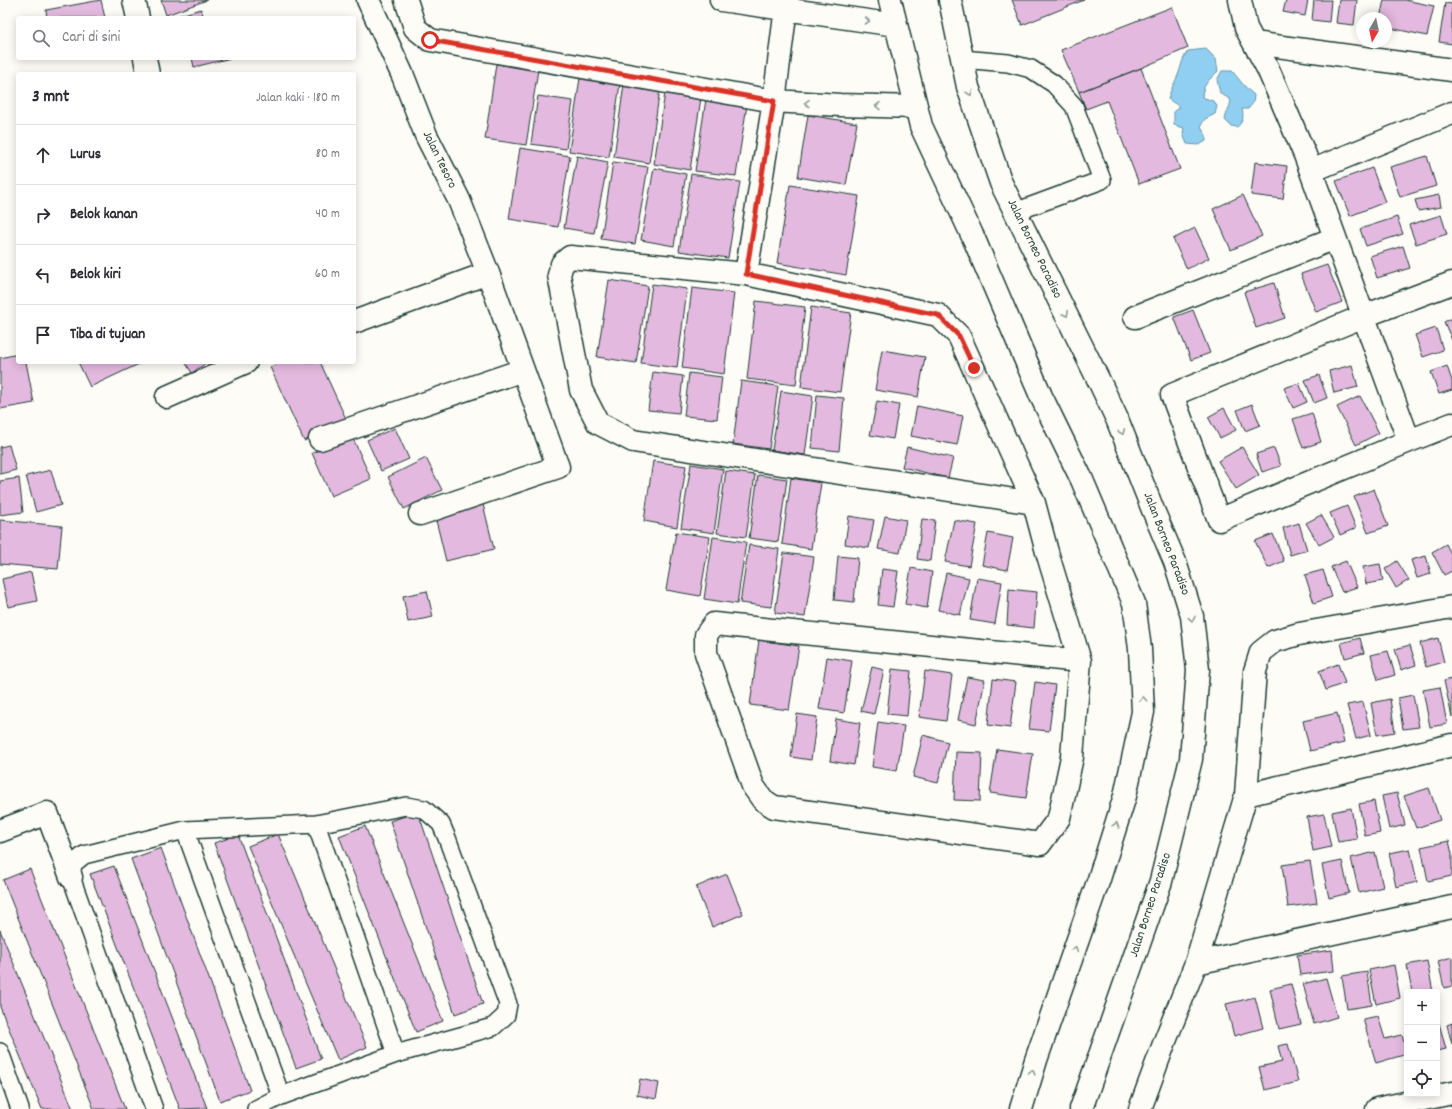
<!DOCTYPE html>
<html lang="id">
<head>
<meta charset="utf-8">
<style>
	body { margin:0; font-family:Dekko,sans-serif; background:#f7f7f7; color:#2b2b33 }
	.controls { position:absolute; right:12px; bottom:12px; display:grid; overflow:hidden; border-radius:4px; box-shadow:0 2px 10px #0003 }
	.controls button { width:36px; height:36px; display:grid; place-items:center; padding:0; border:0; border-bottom:1px solid #e1e1e2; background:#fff; color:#2b2b33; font:20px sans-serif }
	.compass { position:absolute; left:1356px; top:12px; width:36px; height:36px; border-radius:50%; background:#fff; box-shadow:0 2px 10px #0003; rotate:189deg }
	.stop { position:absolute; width:12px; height:12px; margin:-9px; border:3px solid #d93025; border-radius:50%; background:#fff }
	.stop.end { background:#d93025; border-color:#fff; box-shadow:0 1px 4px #0008 }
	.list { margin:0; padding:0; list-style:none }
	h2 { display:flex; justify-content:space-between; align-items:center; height:52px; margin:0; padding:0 16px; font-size:17px }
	h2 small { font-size:13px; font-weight:400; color:#7c7c81 }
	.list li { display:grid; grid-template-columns:26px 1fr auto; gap:12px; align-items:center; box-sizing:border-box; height:60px; padding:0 16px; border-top:1px solid #e1e1e2 }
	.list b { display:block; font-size:15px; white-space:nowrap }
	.list em { font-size:13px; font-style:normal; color:#7c7c81 }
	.icon { flex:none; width:22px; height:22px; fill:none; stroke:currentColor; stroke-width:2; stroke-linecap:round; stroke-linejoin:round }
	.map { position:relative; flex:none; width:1452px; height:1109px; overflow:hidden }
	.search { position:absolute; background:#fff; box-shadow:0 2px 10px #0003; left:16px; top:16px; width:340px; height:44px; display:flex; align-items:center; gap:10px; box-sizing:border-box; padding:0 14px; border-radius:4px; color:#7c7c81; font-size:15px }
	.panel { position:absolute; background:#fff; box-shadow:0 2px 10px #0003; left:16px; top:72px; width:340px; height:292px; border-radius:4px }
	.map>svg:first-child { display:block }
	.water { fill:#91cff2; stroke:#6395a6 }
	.building { fill:#e3b9df; stroke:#1f3d34 }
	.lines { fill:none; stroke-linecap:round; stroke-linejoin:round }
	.lane-casing { stroke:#1f3d34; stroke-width:20 }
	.street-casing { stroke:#1f3d34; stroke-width:25 }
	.secondary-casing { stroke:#1f3d34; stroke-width:25 }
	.lane { stroke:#fdfcf7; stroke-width:17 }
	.street { stroke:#fdfcf7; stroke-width:22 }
	.secondary { stroke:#fdfcf7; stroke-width:22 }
	.oneway { stroke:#8e9c96 }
	.route { stroke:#d93025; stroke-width:5 }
	.labels { text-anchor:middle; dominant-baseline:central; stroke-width:4; stroke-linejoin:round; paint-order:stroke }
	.street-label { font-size:13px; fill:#1f3d34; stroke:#fdfcf7 }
</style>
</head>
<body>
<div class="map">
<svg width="1452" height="1109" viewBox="0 0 1452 1109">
	<rect width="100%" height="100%" fill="#fdfcf7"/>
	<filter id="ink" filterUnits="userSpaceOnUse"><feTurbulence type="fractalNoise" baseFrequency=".025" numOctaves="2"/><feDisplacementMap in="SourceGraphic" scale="8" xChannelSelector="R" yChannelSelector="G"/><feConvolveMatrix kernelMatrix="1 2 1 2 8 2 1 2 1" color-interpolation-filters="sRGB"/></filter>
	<g filter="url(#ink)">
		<path class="water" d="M 1206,49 L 1216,59 L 1218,71 C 1210,79 1202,85 1202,97 L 1213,101 L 1217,106 L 1215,114 L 1205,119 L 1201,125 L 1203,131 L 1206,135 L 1206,141 L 1199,145 L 1187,144 L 1183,134 L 1184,128 L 1174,125 L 1174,111 L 1180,107 L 1168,99 C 1170,90 1175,83 1178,75 C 1182,65 1181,61 1188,51 Z
			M 1222,71 L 1232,71 C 1239,79 1245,88 1254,95 L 1253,103 L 1248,109 L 1242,109 C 1244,117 1243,122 1237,127 L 1231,126 L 1225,120 C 1226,113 1230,108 1231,100 L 1220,93 L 1217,80 Z"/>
		<path class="building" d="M 101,0 L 105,18 L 47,18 L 46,10 Z
			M 161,0 L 207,0 L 166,15 Z
			M 1012,0 L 1084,0 L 1022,25 Z
			M 1286,0 L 1308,0 L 1305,16 L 1283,12 Z
			M 1314,0 L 1331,0 L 1329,22 L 1312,20 Z
			M 1339,0 L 1357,0 L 1354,25 L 1336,23 Z
			M 1384,0 L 1405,0 L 1434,6 L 1427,36 L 1386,27 L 1386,18 L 1380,18 Z
			M 1445,3 L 1452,4 L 1452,44 L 1439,42 Z
			M 1172,7 L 1188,48 L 1141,68 L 1079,92 L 1061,50 Z
			M 201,9 L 204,18 L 170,18 Z
			M 192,58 L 231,58 L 194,67 Z
			M 496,64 L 538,70 L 526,145 L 485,139 Z
			M 1141,68 L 1180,169 L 1139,184 L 1107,101 L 1086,109 L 1079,92 Z
			M 580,78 L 620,84 L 609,157 L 569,151 Z
			M 624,84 L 660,89 L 649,163 L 614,157 Z
			M 665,93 L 701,98 L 690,170 L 654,164 Z
			M 538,96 L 573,101 L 566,149 L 531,144 Z
			M 706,99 L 747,105 L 736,176 L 695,171 Z
			M 808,115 L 857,123 L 846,185 L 798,177 Z
			M 520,148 L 570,156 L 558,227 L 509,219 Z
			M 577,156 L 608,162 L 594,233 L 564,228 Z
			M 1427,156 L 1436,186 L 1400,197 L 1390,167 Z
			M 613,162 L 648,167 L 635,244 L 601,239 Z
			M 1255,162 L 1287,166 L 1283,199 L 1251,195 Z
			M 654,168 L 686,174 L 674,246 L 641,240 Z
			M 1372,168 L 1385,202 L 1350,216 L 1336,181 Z
			M 691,174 L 740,182 L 728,258 L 679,251 Z
			M 790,185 L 859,196 L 846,275 L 777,263 Z
			M 1243,195 L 1262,236 L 1231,250 L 1213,209 Z
			M 1439,195 L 1441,207 L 1418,211 L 1415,200 Z
			M 1441,215 L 1447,234 L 1416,244 L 1409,225 Z
			M 1397,217 L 1403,234 L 1366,246 L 1360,229 Z
			M 1195,228 L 1209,258 L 1187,269 L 1173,239 Z
			M 1403,246 L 1410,268 L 1377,278 L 1370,256 Z
			M 1327,265 L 1342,302 L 1316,312 L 1301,274 Z
			M 609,280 L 648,286 L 636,363 L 597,357 Z
			M 1274,283 L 1285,318 L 1256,328 L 1244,292 Z
			M 652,284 L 687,289 L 677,368 L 641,363 Z
			M 692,288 L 734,293 L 724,374 L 682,368 Z
			M 756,301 L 805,307 L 796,385 L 747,379 Z
			M 811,307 L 851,313 L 840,392 L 801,387 Z
			M 1193,310 L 1210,353 L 1191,360 L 1174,317 Z
			M 1452,318 L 1452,340 L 1444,322 Z
			M 1436,328 L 1443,350 L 1423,357 L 1415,335 Z
			M 882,350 L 925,357 L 918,397 L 875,390 Z
			M 18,354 L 18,362 L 26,362 L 34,403 L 0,409 L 0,358 Z
			M 78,362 L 141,362 L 141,363 L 90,387 Z
			M 185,362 L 207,362 L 192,373 Z
			M 281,362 L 320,362 L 347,421 L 304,441 L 270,367 Z
			M 1352,365 L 1358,387 L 1334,393 L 1329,371 Z
			M 1447,366 L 1452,381 L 1452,390 L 1439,394 L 1431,372 Z
			M 653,372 L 683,376 L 679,413 L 648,410 Z
			M 689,373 L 722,377 L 717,419 L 684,416 Z
			M 1319,375 L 1327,398 L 1314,403 L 1305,380 Z
			M 741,381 L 778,386 L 769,449 L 733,444 Z
			M 1299,383 L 1307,402 L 1293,408 L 1284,388 Z
			M 781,391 L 813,396 L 805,455 L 772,450 Z
			M 817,395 L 844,398 L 839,451 L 812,448 Z
			M 1360,396 L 1379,433 L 1356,445 L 1337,407 Z
			M 877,401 L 899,405 L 893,439 L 870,435 Z
			M 1252,404 L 1260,425 L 1245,431 L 1237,410 Z
			M 917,406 L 963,416 L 957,445 L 911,436 Z
			M 1224,408 L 1236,430 L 1220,438 L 1208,417 Z
			M 1312,413 L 1321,442 L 1303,448 L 1293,419 Z
			M 395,428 L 409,459 L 381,471 L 367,440 Z
			M 352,436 L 371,479 L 331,496 L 312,453 Z
			M 9,445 L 16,470 L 0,474 L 0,447 Z
			M 907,447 L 953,458 L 948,478 L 902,467 Z
			M 1242,447 L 1259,475 L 1236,489 L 1218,461 Z
			M 1274,448 L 1281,466 L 1262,472 L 1256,454 Z
			M 426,458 L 442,490 L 404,509 L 388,477 Z
			M 653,461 L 686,466 L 677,527 L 644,521 Z
			M 691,464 L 723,469 L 714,533 L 681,528 Z
			M 51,470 L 61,505 L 36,512 L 26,476 Z
			M 726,471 L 755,475 L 746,537 L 717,533 Z
			M 758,475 L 787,479 L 778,542 L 749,538 Z
			M 19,478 L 23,512 L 0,515 L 0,481 Z
			M 791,478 L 821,483 L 811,549 L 782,544 Z
			M 1374,489 L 1388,526 L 1368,533 L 1354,497 Z
			M 481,496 L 494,549 L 446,561 L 433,508 Z
			M 1347,506 L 1356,528 L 1340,535 L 1330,513 Z
			M 1321,515 L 1334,537 L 1319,545 L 1306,523 Z
			M 849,516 L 874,520 L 869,548 L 845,544 Z
			M 885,516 L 906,520 L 900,553 L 878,549 Z
			M 922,519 L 935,520 L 930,561 L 917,559 Z
			M 0,520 L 62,526 L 58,569 L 0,564 Z
			M 954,520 L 977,524 L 969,566 L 945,562 Z
			M 1299,523 L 1307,550 L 1290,555 L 1283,528 Z
			M 676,532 L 710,537 L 700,596 L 666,590 Z
			M 988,533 L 1013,538 L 1007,570 L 982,565 Z
			M 1273,534 L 1284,561 L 1268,568 L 1255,541 Z
			M 713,537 L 746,542 L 737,604 L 704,599 Z
			M 1446,544 L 1452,556 L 1452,571 L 1444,575 L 1432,552 Z
			M 749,545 L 779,549 L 771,607 L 740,603 Z
			M 784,553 L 814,557 L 805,617 L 775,613 Z
			M 838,556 L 858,558 L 854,602 L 834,600 Z
			M 1426,556 L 1431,574 L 1417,578 L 1411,560 Z
			M 1346,561 L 1357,587 L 1342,592 L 1331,567 Z
			M 1397,561 L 1409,580 L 1396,588 L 1385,569 Z
			M 1380,564 L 1383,581 L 1366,584 L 1363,567 Z
			M 911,568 L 932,572 L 927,608 L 905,604 Z
			M 882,569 L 898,571 L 893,607 L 878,605 Z
			M 1323,570 L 1332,597 L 1314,603 L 1305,575 Z
			M 31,572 L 37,601 L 8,607 L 2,579 Z
			M 946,573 L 969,578 L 960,615 L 938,610 Z
			M 977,578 L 1002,582 L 995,624 L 970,620 Z
			M 1009,589 L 1037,592 L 1034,628 L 1007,625 Z
			M 427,591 L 433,617 L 408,622 L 403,596 Z
			M 1360,638 L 1364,653 L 1345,658 L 1341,643 Z
			M 1438,638 L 1444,662 L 1426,667 L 1420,643 Z
			M 759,640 L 799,646 L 789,710 L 750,705 Z
			M 1410,645 L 1416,665 L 1401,670 L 1395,649 Z
			M 1388,651 L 1395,675 L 1378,680 L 1371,655 Z
			M 827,657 L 852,661 L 844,713 L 819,709 Z
			M 1338,664 L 1345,683 L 1326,690 L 1319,671 Z
			M 872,667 L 884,670 L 874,714 L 861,711 Z
			M 892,669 L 911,671 L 907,716 L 887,714 Z
			M 925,671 L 952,675 L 946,721 L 919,717 Z
			M 967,677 L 985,680 L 976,724 L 958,720 Z
			M 993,679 L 1016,682 L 1010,728 L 988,725 Z
			M 1452,679 L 1452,717 L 1444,681 Z
			M 1035,682 L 1055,685 L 1049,731 L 1029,729 Z
			M 1440,687 L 1447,724 L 1430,727 L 1423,690 Z
			M 1413,695 L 1419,727 L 1403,729 L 1398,698 Z
			M 1390,699 L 1395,732 L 1377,735 L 1371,703 Z
			M 1363,702 L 1371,735 L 1356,739 L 1347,705 Z
			M 1337,713 L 1344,743 L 1310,751 L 1303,721 Z
			M 797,714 L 817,717 L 811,760 L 791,757 Z
			M 836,719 L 860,723 L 854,765 L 830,761 Z
			M 878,722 L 904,726 L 897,771 L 872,767 Z
			M 923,735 L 948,742 L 938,783 L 913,777 Z
			M 997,749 L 1033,754 L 1026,798 L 990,793 Z
			M 956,752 L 982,753 L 980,801 L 954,800 Z
			M 1429,788 L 1440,820 L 1416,828 L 1404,796 Z
			M 1397,793 L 1405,825 L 1389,829 L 1382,796 Z
			M 1374,801 L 1380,833 L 1365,836 L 1359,804 Z
			M 1351,808 L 1357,839 L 1338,842 L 1332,812 Z
			M 418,812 L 483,1004 L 455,1014 L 390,821 Z
			M 1324,814 L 1331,847 L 1313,851 L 1307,817 Z
			M 365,826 L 443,1021 L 416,1032 L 339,836 Z
			M 278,834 L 367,1047 L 338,1060 L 248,846 Z
			M 238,835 L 321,1059 L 296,1068 L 214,843 Z
			M 1449,841 L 1452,854 L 1452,876 L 1428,881 L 1421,847 Z
			M 161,848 L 250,1090 L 220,1101 L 131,859 Z
			M 1410,849 L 1417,882 L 1396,887 L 1389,853 Z
			M 1375,852 L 1383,887 L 1359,893 L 1351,858 Z
			M 1310,861 L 1317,903 L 1288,907 L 1282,865 Z
			M 1342,861 L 1349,893 L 1329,898 L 1322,865 Z
			M 114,866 L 207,1108 L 180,1109 L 90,874 Z
			M 30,869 L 125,1109 L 94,1109 L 3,880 Z
			M 727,874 L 743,914 L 712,927 L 696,887 Z
			M 0,930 L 73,1109 L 42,1109 L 0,1007 Z
			M 1332,950 L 1334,971 L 1300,975 L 1297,955 Z
			M 1452,957 L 1452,986 L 1444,988 L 1438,961 Z
			M 1427,961 L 1433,992 L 1412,992 L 1407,965 Z
			M 1394,965 L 1400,998 L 1376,1004 L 1369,970 Z
			M 1367,972 L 1372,1005 L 1347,1009 L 1342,976 Z
			M 1326,978 L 1337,1017 L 1314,1024 L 1303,984 Z
			M 1291,984 L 1301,1024 L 1279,1029 L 1270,989 Z
			M 1255,997 L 1263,1028 L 1234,1036 L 1226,1004 Z
			M 1378,1016 L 1385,1039 L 1402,1035 L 1407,1054 L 1376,1063 L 1363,1019 Z
			M 1437,1016 L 1446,1049 L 1437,1051 Z
			M 1452,1023 L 1452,1044 L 1447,1025 Z
			M 1288,1044 L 1298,1082 L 1265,1090 L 1259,1067 L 1282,1062 L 1278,1046 Z
			M 640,1079 L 659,1083 L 656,1099 L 637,1095 Z"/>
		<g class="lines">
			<g class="lane-casing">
				<path id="lane" d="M 962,59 L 1008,63 L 1031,69 L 1054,84 L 1074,106 L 1102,180 L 1015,212
					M 316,824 L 396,1054
					M 185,830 L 281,1096
					M 0,1052 L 20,1109
					M 154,1109 L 71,877 L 73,864 L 84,855 L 185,830 L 316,824 L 406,806 L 424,809 L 441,824 L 447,838 L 508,1004 L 506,1015 L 493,1027 L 396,1054 L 281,1096 L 256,1109"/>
			</g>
			<g class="street-casing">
				<path id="street" d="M 134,0 L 138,18
					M 406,0 L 415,28 L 430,40 L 774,101 L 840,105 L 916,107
					M 721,0 L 896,25
					M 1240,0 L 1246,28 L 1268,69 L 1305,155 L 1409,441
					M 1254,43 L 1452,70
					M 145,58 L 148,74
					M 1311,171 L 1452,113
					M 746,274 L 774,101 L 787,0
					M 1452,283 L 1364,316 L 1172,395 L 1219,520 L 1409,441 L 1452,424
					M 1135,317 L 1335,238
					M 354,322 L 488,273 L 459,200 L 426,135 L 403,76 L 368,0
					M 167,397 L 246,362
					M 320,439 L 523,370
					M 1034,503 L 633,441 L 598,423 L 581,390 L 559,275 L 562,264 L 570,257 L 746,274 L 938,315 L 959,336 L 1034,503 L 1047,552 L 1080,661 L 1072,757 L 1059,818 L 1040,844 L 774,807 L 763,800 L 753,786 L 706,653 L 706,635 L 714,624 L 1080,661
					M 420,514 L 558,467 L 488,273
					M 1246,795 L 1452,745
					M 0,831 L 47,813 L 71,877
					M 1196,963 L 1452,907
					M 1140,1109 L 1165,1041 L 1196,963 L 1246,795 L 1255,671 L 1261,652 L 1275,641 L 1299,634 L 1452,607
					M 1377,1109 L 1452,1093"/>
			</g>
			<g class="secondary-casing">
				<path id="secondary" d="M 890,0 L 921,126 L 974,239 L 1041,396 L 1082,480 L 1134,603 L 1140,649 L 1143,712 L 1125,796 L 1099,879 L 1036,1060 L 1021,1109
					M 950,0 L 968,87 L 1001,183 L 1101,385 L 1117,419 L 1153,510 L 1175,562 L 1192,616 L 1198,670 L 1191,759 L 1161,881 L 1081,1109"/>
			</g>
			<use href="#lane" class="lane"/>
			<use href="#street" class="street"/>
			<use href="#secondary" class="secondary"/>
		</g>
		<defs><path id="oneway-chevron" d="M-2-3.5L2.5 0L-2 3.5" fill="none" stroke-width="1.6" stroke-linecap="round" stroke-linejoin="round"/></defs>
		<g class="oneway">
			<use href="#oneway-chevron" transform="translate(867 21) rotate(8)"/>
			<use href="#oneway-chevron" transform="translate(970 93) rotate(71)"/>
			<use href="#oneway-chevron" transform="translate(807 103) rotate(-177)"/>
			<use href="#oneway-chevron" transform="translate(878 106) rotate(-179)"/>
			<use href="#oneway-chevron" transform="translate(1066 314) rotate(64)"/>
			<use href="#oneway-chevron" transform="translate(1122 432) rotate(68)"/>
			<use href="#oneway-chevron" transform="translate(1192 619) rotate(80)"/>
			<use href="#oneway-chevron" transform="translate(1143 699) rotate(-93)"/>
			<use href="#oneway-chevron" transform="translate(1116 825) rotate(-73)"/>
			<use href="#oneway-chevron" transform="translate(1075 949) rotate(-71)"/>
			<use href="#oneway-chevron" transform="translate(1032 1072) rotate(-74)"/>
		</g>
	</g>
	<g class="lines" filter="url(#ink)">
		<path class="route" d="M 430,40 L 774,101 L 746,274 L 938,315 L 959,336 L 974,368"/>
	</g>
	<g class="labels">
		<g class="street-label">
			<text transform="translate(439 160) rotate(64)">Jalan Tesoro</text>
			<text transform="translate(1034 249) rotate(64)">Jalan Borneo Paradiso</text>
			<text transform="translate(1166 544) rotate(69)">Jalan Borneo Paradiso</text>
			<text transform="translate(1151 905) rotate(-72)">Jalan Borneo Paradiso</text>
		</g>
	</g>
</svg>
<div class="controls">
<button>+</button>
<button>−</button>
<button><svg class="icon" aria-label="locate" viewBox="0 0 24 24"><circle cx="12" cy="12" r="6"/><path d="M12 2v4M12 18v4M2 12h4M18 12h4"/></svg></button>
</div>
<svg class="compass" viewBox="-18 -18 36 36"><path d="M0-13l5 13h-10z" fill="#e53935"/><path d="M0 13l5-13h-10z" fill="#7c7c81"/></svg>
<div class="stop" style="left:430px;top:40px"></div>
<div class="stop end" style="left:974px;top:368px"></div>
<div class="search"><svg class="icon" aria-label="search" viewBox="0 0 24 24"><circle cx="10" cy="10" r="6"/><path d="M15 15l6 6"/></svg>Cari di sini</div>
<section class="panel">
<h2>3 mnt<small>Jalan kaki · 180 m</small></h2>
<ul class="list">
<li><svg class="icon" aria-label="ahead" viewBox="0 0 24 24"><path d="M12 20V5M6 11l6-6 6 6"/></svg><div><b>Lurus</b></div><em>80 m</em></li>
<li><svg class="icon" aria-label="right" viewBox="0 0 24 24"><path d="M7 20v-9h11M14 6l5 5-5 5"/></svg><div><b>Belok kanan</b></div><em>40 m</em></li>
<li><svg class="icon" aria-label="left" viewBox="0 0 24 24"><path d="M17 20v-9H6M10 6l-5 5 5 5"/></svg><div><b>Belok kiri</b></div><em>60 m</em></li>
<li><svg class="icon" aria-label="arrive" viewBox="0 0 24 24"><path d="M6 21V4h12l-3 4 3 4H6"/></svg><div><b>Tiba di tujuan</b></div></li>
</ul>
</section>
</div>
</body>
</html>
